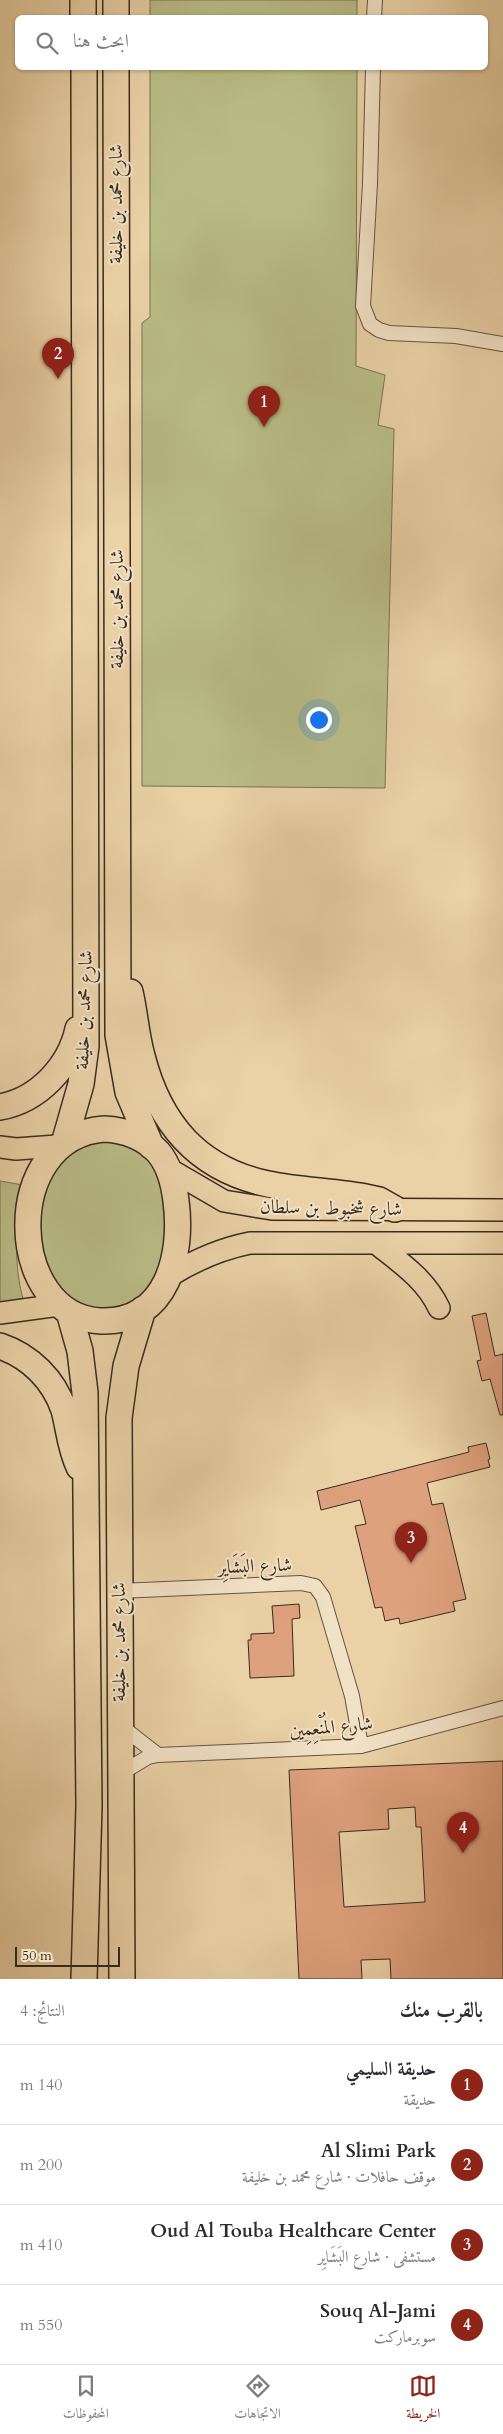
<!DOCTYPE html>
<html lang="ar">
<head>
<meta charset="utf-8">
<style>
	body { margin:0; font-family:Cardo,Amiri,serif; background:#f2f2f3; color:#2b2b33; direction:rtl }
	.scale { position:absolute; left:15px; bottom:12px; width:105px; box-sizing:border-box; padding-left:5px; border:2px solid #382c22; border-top:0; font-size:14px; line-height:18px; white-space:nowrap; color:#382c22; -webkit-text-stroke:4px #f1e1c5; paint-order:stroke }
	.you { position:absolute; left:318px; top:719px; width:18px; height:18px; margin:-12px; border:4px solid #fff; border-radius:50%; background:#1a73e8; box-shadow:0 0 0 8px #1a73e833 }
	.badge { display:grid; place-items:center; width:32px; height:32px; border-radius:50%; background:#8f2418; color:#fff; font-size:16px; font-weight:700 }
	.pin { position:absolute; translate:-50% -41px; filter:drop-shadow(0 1px 2px #0008) }
	.pin::after { content:''; position:absolute; top:26px; width:18px; height:15px; background:inherit; clip-path:polygon(0 0,100% 0,50% 100%) }
	.list { margin:0; padding:0; list-style:none }
	h2 { display:flex; justify-content:space-between; align-items:center; height:65px; margin:0; padding:0 20px; font-size:21px }
	h2 small { font-size:16px; font-weight:400; color:#7c7c81 }
	.list li { display:grid; grid-template-columns:32px 1fr auto; gap:15px; align-items:center; box-sizing:border-box; height:80px; padding:0 20px; border-top:1px solid #e1e1e2 }
	.list b { display:block; font-size:19px; white-space:nowrap }
	.list p { margin:0; font-size:16px; white-space:nowrap; color:#7c7c81 }
	.list em { font-size:16px; font-style:normal; color:#7c7c81 }
	.icon { flex:none; width:28px; height:28px; fill:none; stroke:currentColor; stroke-width:2; stroke-linecap:round; stroke-linejoin:round }
	.map { position:relative; flex:none; width:503px; height:1979px; overflow:hidden; direction:ltr }
	.search { position:absolute; background:#fff; box-shadow:0 1px 4px #0004; left:15px; right:15px; top:15px; height:55px; display:flex; align-items:center; gap:12px; box-sizing:border-box; padding:0 18px; border-radius:8px; color:#7c7c81; font-size:19px }
	.sheet { height:385px; background:#fff }
	nav { display:flex; justify-content:space-around; align-items:center; box-sizing:border-box; height:70px; border-top:1px solid #e1e1e2; background:#fff; font-size:14px; color:#7c7c81 }
	nav a { display:grid; justify-items:center; gap:2px }
	nav .on { color:#8f2418 }
	.map>svg:first-child { display:block }
	.green { fill:#b9bb85; stroke:#787454 }
	.building { fill:#dea17d; stroke:#382c22; fill-rule:evenodd }
	.lines { fill:none; stroke-linecap:round; stroke-linejoin:round }
	.street-casing { stroke:#645543; stroke-width:16 }
	.primary-casing { stroke:#382c22; stroke-width:24 }
	.highway-casing { stroke:#382c22; stroke-width:28 }
	.street { stroke:#f1e1c5; stroke-width:14 }
	.primary { stroke:#ead1a6; stroke-width:21 }
	.highway { stroke:#ead1a6; stroke-width:25 }
	.labels { text-anchor:middle; dominant-baseline:central; stroke-width:4; stroke-linejoin:round; paint-order:stroke }
	.street-label { font-size:19px; fill:#382c22; stroke:#f1e1c5 }
</style>
</head>
<body>
<div class="map">
<svg width="503" height="1979" viewBox="0 0 503 1979">
	<rect width="100%" height="100%" fill="#ead1a6"/>
	<filter id="stains"><feTurbulence type="fractalNoise" baseFrequency=".004" numOctaves="4"/><feColorMatrix values="0 0 0 0 .2 0 0 0 0 .09 0 0 0 0 .02 0 0 0 .5 -.17"/></filter>
	<radialGradient id="worn" r=".72"><stop offset=".6" stop-color="#630" stop-opacity="0"/><stop offset="1" stop-color="#630" stop-opacity=".3"/></radialGradient>
	<path class="green" d="M 150,0 L 357,0 L 357,17 L 150,17 Z
		M 150,68 L 357,68 L 356,366 L 385,375 L 378,425 L 394,429 L 385,788 L 142,786 L 142,323 L 150,317 Z
		M 94,1138 C 106,1141 124,1141 135,1148 C 178,1172 166,1233 162,1274 L 126,1310 L 74,1307 L 42,1266 L 37,1218 L 55,1157 Z
		M 0,1181 L 23,1185 C 16,1227 12,1267 26,1309 L 0,1314 Z"/>
	<path class="building" d="M 486,1313 L 495,1356 L 503,1354 L 503,1415 L 500,1415 L 490,1379 L 482,1381 L 477,1361 L 481,1360 L 472,1316 Z
		M 486,1443 L 490,1459 L 488,1460 L 490,1467 L 427,1483 L 432,1505 L 443,1503 L 466,1599 L 453,1602 L 455,1611 L 400,1624 L 399,1618 L 385,1621 L 382,1607 L 375,1608 L 355,1526 L 366,1524 L 360,1500 L 321,1510 L 317,1491 L 469,1452 L 468,1447 Z
		M 299,1604 L 300,1618 L 292,1619 L 294,1676 L 250,1678 L 248,1640 L 251,1640 L 251,1634 L 274,1633 L 272,1606 Z
		M 503,1761 L 503,1979 L 391,1979 L 390,1959 L 361,1960 L 362,1979 L 299,1979 L 289,1770 ZM 415,1807 L 416,1827 L 421,1827 L 425,1902 L 344,1907 L 339,1832 L 389,1829 L 388,1809 Z"/>
	<g class="lines">
		<g class="street-casing">
			<path id="street" d="M 374,18 L 375,0
				M 373,68 L 370,184 L 363,306 L 370,324 L 379,330 L 389,333 L 456,336 L 503,344
				M 119,1591 L 301,1583 L 315,1586 L 323,1597 L 352,1696 L 361,1746
				M 121,1726 L 158,1755
				M 120,1774 L 148,1757 L 158,1755 L 361,1746 L 503,1708"/>
		</g>
		<g class="primary-casing">
			<path id="primary" d="M 0,1147 L 16,1149 L 57,1146
				M 169,1169 L 224,1201 L 272,1209 L 503,1210
				M 377,1244 C 401,1263 426,1280 439,1308
				M 171,1275 C 197,1259 220,1249 250,1243 L 503,1243
				M 0,1313 L 59,1305"/>
		</g>
		<g class="highway-casing">
			<path id="highway" d="M 83,0 L 83,18
				M 116,18 L 116,0
				M 116,68 L 118,1035 L 128,1092 L 151,1146
				M 130,992 C 135,1013 136,1035 142,1056 C 159,1123 197,1169 268,1184 C 301,1191 336,1191 370,1198 L 379,1200 L 395,1209
				M 0,1107 C 39,1100 70,1066 78,1029
				M 104,1129 C 124,1130 144,1137 158,1152 C 170,1166 174,1184 176,1201 C 183,1254 168,1323 101,1321 C 6,1317 0,1137 104,1129 Z
				M 65,1140 L 81,1084 L 86,1046 L 84,68
				M 69,1312 L 80,1351 L 85,1393 L 89,1806 L 84,1979
				M 0,1346 C 30,1356 54,1380 64,1410 C 69,1429 70,1448 79,1467
				M 122,1979 L 119,1418 L 126,1366 L 143,1309"/>
		</g>
		<use href="#street" class="street"/>
		<use href="#primary" class="primary"/>
		<use href="#highway" class="highway"/>
	</g>
	<g class="labels">
		<g class="street-label">
			<text transform="translate(116 204) rotate(-90)">شارع محمد بن خليفة</text>
			<text transform="translate(117 609) rotate(-90)">شارع محمد بن خليفة</text>
			<text transform="translate(84 1010) rotate(-88)">شارع محمد بن خليفة</text>
			<text transform="translate(331 1208) rotate(1)">شارع شخبوط بن سلطان</text>
			<text transform="translate(255 1566) rotate(-2)">شارع البَشَايِر</text>
			<text transform="translate(119 1642) rotate(-90)">شارع محمد بن خليفة</text>
			<text transform="translate(331 1727) rotate(-5)">شارع المُنْعِمِين</text>
		</g>
	</g>
	<rect width="100%" height="100%" filter="url(#stains)"/>
	<rect width="100%" height="100%" fill="url(#worn)"/>
</svg>
<div class="scale">50 m</div>
<div class="you"></div>
<div class="pin badge" style="left:264px;top:427px">1</div>
<div class="pin badge" style="left:58px;top:379px">2</div>
<div class="pin badge" style="left:411px;top:1563px">3</div>
<div class="pin badge" style="left:463px;top:1853px">4</div>
<div class="search"><svg class="icon" aria-label="search" viewBox="0 0 24 24"><circle cx="10" cy="10" r="6"/><path d="M15 15l6 6"/></svg>ابحث هنا</div>
</div>
<section class="sheet">
<h2>بالقرب منك<small>النتائج: 4</small></h2>
<ul class="list">
<li><span class="badge">1</span><div><b>حديقة السليمي</b><p>حديقة</p></div><em>140 m</em></li>
<li><span class="badge">2</span><div><b>Al Slimi Park</b><p>موقف حافلات · شارع محمد بن خليفة</p></div><em>200 m</em></li>
<li><span class="badge">3</span><div><b>Oud Al Touba Healthcare Center</b><p>مستشفى · شارع البَشَايِر</p></div><em>410 m</em></li>
<li><span class="badge">4</span><div><b>Souq Al-Jami</b><p>سوبرماركت</p></div><em>550 m</em></li>
</ul>
</section>
<nav>
<a class="on"><svg class="icon" aria-label="map" viewBox="0 0 24 24"><path d="M3 6l6-2 6 2 6-2v14l-6 2-6-2-6 2zM9 4v14M15 6v14"/></svg>الخريطة</a>
<a><svg class="icon" aria-label="directions" viewBox="0 0 24 24"><path d="M12 3l9 9-9 9-9-9zM9 14v-3h6M13 9l2 2-2 2"/></svg>الاتجاهات</a>
<a><svg class="icon" aria-label="saved" viewBox="0 0 24 24"><path d="M7 4h10v16l-5-4-5 4z"/></svg>المحفوظات</a>
</nav>
</body>
</html>
